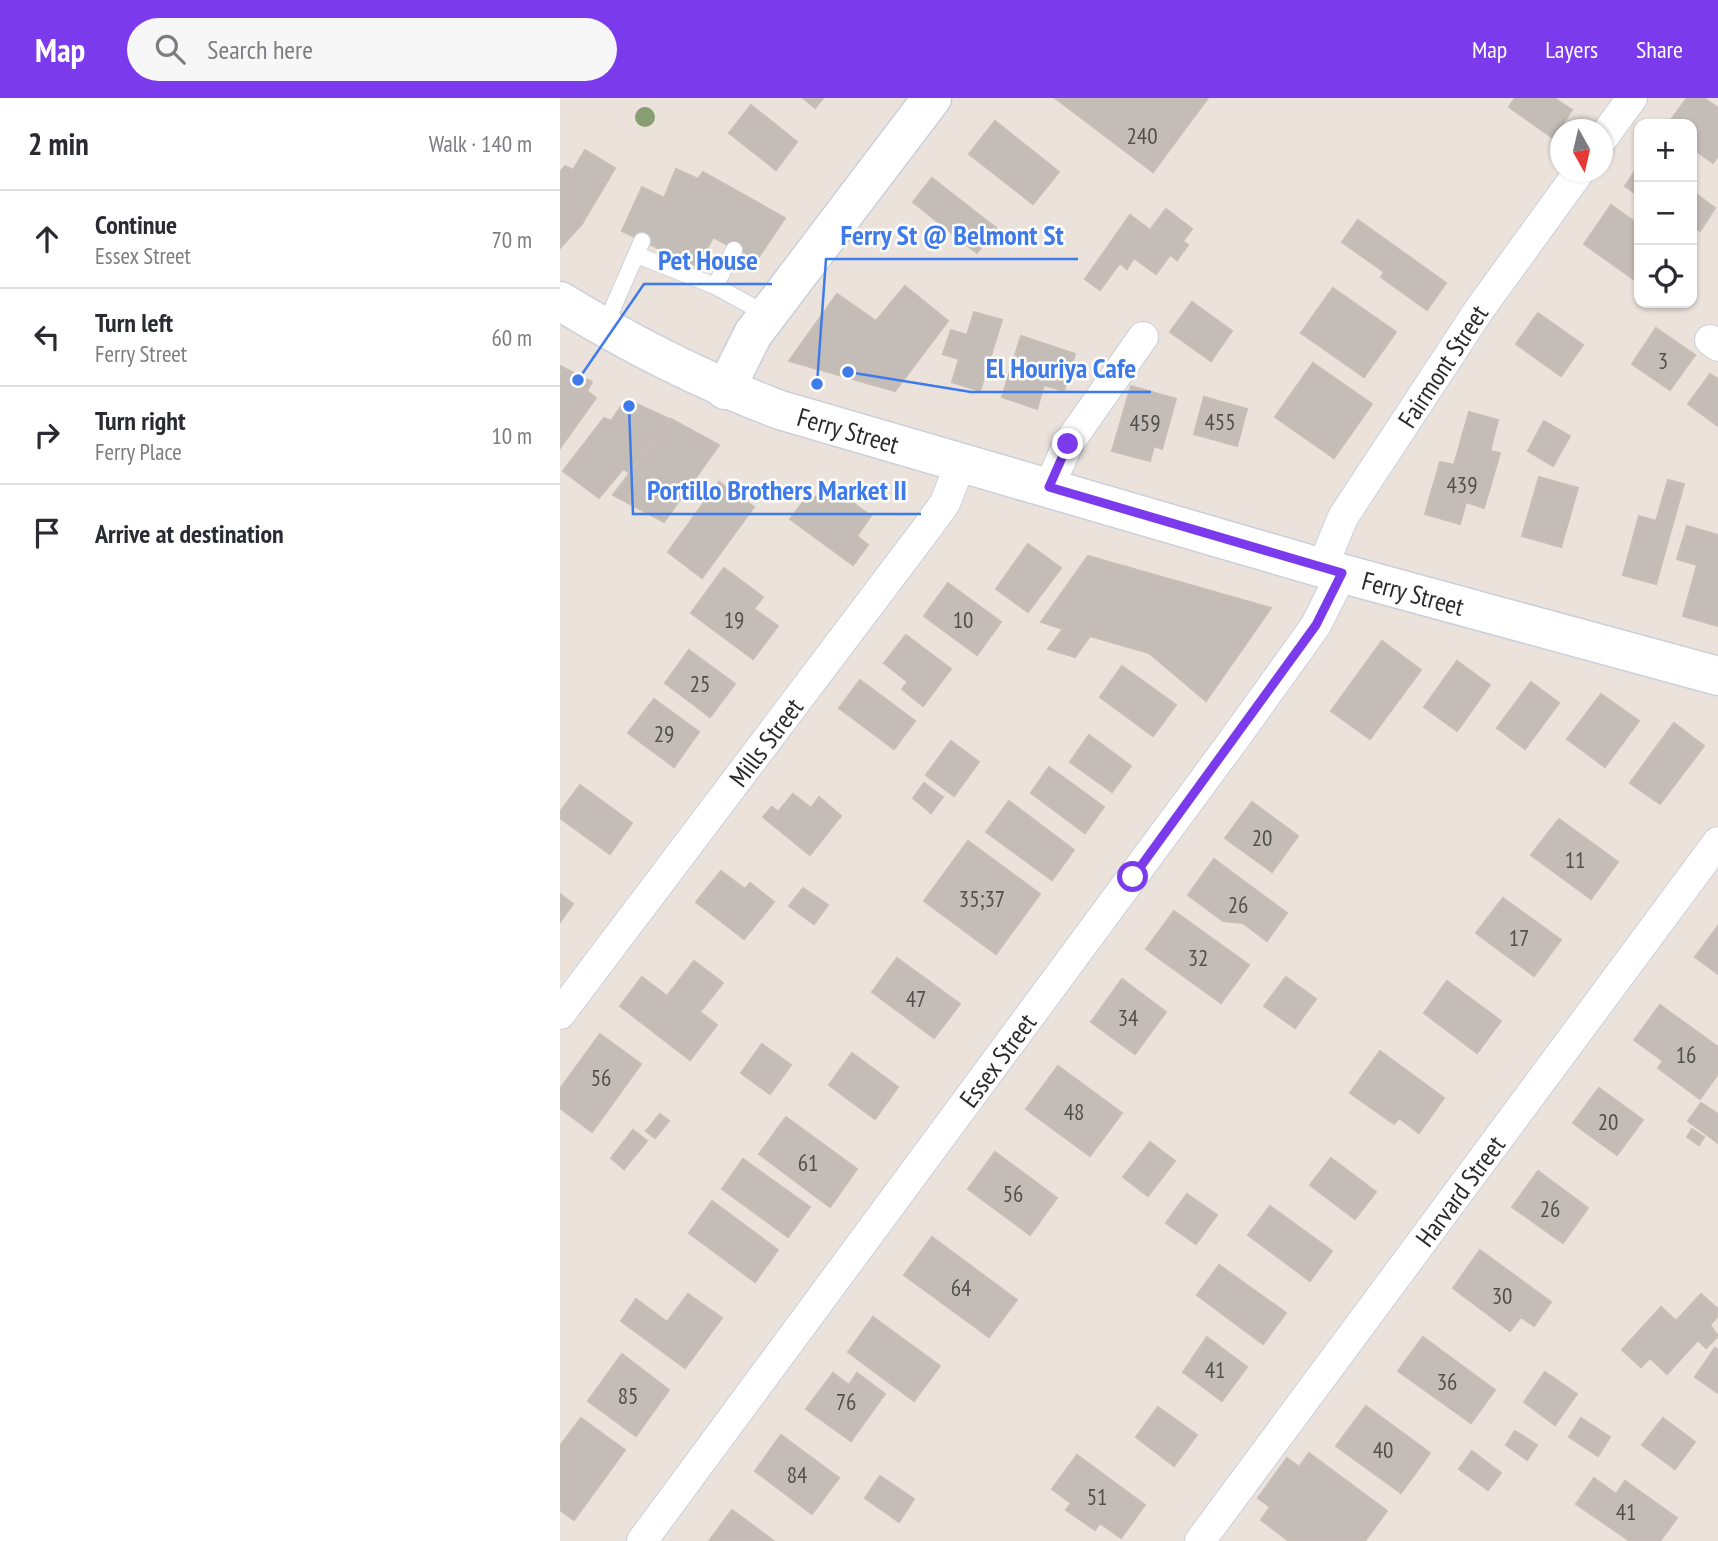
<!DOCTYPE html>
<html lang="en">
<head>
<meta charset="utf-8">
<style>
	body { margin:0; font-family:"PT Sans Narrow",sans-serif; background:#f7f7f7; color:#2b2b33 }
	.controls { position:absolute; right:21px; top:21px; display:grid; overflow:hidden; border-radius:14px; box-shadow:0 2px 5px #0004 }
	.controls button { width:63px; height:63px; display:grid; place-items:center; padding:0; border:0; border-bottom:2px solid #e1e1e2; background:#fff; color:#2b2b33; font:35px sans-serif }
	.compass { position:absolute; left:990px; top:21px; width:63px; height:63px; border-radius:50%; background:#fff; box-shadow:0 2px 5px #0004; rotate:172deg }
	.stop { position:absolute; width:21px; height:21px; margin:-16px; border:5px solid #7c3aed; border-radius:50%; background:#fff }
	.stop.end { background:#7c3aed; border-color:#fff; box-shadow:0 2px 7px #0008 }
	.list { margin:0; padding:0; list-style:none }
	h2 { display:flex; justify-content:space-between; align-items:center; height:91px; margin:0; padding:0 28px; font-size:30px }
	h2 small { font-size:23px; font-weight:400; color:#7c7c81 }
	.list li { display:grid; grid-template-columns:46px 1fr auto; gap:21px; align-items:center; box-sizing:border-box; height:98px; padding:0 28px; border-top:2px solid #e1e1e2 }
	.list b { display:block; font-size:26px; white-space:nowrap }
	.list p { margin:0; font-size:23px; white-space:nowrap; color:#7c7c81 }
	.list em { font-size:23px; font-style:normal; color:#7c7c81 }
	.icon { flex:none; width:38px; height:38px; fill:none; stroke:currentColor; stroke-width:2; stroke-linecap:round; stroke-linejoin:round }
	.map { position:relative; flex:none; width:1158px; height:1443px; overflow:hidden }
	header { display:flex; align-items:center; gap:42px; box-sizing:border-box; height:98px; padding:0 35px; background:#7c3aed; color:#fff }
	header strong { font-size:33px }
	nav { display:flex; gap:38px; margin-inline-start:auto; font-size:24px }
	.search { width:490px; height:63px; background:#f7f7f7; display:flex; align-items:center; gap:18px; box-sizing:border-box; padding:0 24px; border-radius:38px; color:#7c7c81; font-size:26px }
	main { display:flex }
	aside { flex:1; background:#fff }
	.map>svg:first-child { display:block }
	.building { fill:#c4bdb7; stroke:#c7beb6; stroke-width:2 }
	.lines { fill:none; stroke-linecap:round; stroke-linejoin:round }
	.lane-casing { stroke:#cad0db; stroke-width:18 }
	.street-casing { stroke:#cad0db; stroke-width:32 }
	.secondary-casing { stroke:#cad0db; stroke-width:41 }
	.lane { stroke:#fff; stroke-width:16 }
	.street { stroke:#fff; stroke-width:30 }
	.secondary { stroke:#fff; stroke-width:38 }
	.tree { fill:#879d72 }
	.route { stroke:#7c3aed; stroke-width:9 }
	.labels { text-anchor:middle; dominant-baseline:central; stroke-width:5; stroke-linejoin:round; paint-order:stroke }
	.number-label { font-size:23px; fill:#504f4d }
	.street-label { font-size:26px; fill:#2a2a2a; stroke:#fff }
	.leader { fill:none; stroke:#3f7aea; stroke-width:2.5 }
	.callout-dot { fill:#3f7aea; stroke:#fff; stroke-width:2.5 }
	.callout-label { font-size:28px; text-anchor:middle; font-weight:bold; fill:#3f7aea; stroke:#fff; stroke-width:5; stroke-linejoin:round; paint-order:stroke }
</style>
</head>
<body>
<header>
<strong>Map</strong>
<div class="search"><svg class="icon" aria-label="search" viewBox="0 0 24 24"><circle cx="10" cy="10" r="6"/><path d="M15 15l6 6"/></svg>Search here</div>
<nav><a>Map</a><a>Layers</a><a>Share</a></nav>
</header>
<main>
<aside>
<h2>2 min<small>Walk · 140 m</small></h2>
<ul class="list">
<li><svg class="icon" aria-label="ahead" viewBox="0 0 24 24"><path d="M12 20V5M6 11l6-6 6 6"/></svg><div><b>Continue</b><p>Essex Street</p></div><em>70 m</em></li>
<li><svg class="icon" aria-label="left" viewBox="0 0 24 24"><path d="M17 20v-9H6M10 6l-5 5 5 5"/></svg><div><b>Turn left</b><p>Ferry Street</p></div><em>60 m</em></li>
<li><svg class="icon" aria-label="right" viewBox="0 0 24 24"><path d="M7 20v-9h11M14 6l5 5-5 5"/></svg><div><b>Turn right</b><p>Ferry Place</p></div><em>10 m</em></li>
<li><svg class="icon" aria-label="arrive" viewBox="0 0 24 24"><path d="M6 21V4h12l-3 4 3 4H6"/></svg><div><b>Arrive at destination</b></div></li>
</ul>
</aside>
<div class="map">
<svg width="1158" height="1443" viewBox="0 0 1158 1443">
	<rect width="100%" height="100%" fill="#ebe2dc"/>
	<path class="building" d="M 243,0 L 263,0 L 255,10 Z
		M 495,0 L 648,0 L 593,74 Z
		M 955,0 L 994,0 L 1012,12 L 993,40 L 949,9 Z
		M 1127,0 L 1144,0 L 1158,10 L 1158,58 L 1153,65 L 1132,50 L 1132,26 L 1108,26 Z
		M 191,7 L 237,44 L 216,72 L 169,35 Z
		M 435,23 L 499,74 L 473,106 L 409,56 Z
		M 25,52 L 55,70 L 22,126 L 0,150 L 0,74 L 5,68 L 13,72 Z
		M 1079,67 L 1079,98 L 1065,88 Z
		M 116,71 L 138,81 L 143,74 L 225,120 L 196,163 L 153,139 L 138,169 L 62,133 L 82,89 L 104,100 Z
		M 372,80 L 436,130 L 417,155 L 353,104 Z
		M 1132,93 L 1155,110 L 1140,133 L 1132,127 Z
		M 1051,107 L 1079,127 L 1079,185 L 1024,146 Z
		M 606,111 L 632,131 L 623,143 L 628,147 L 617,162 L 610,157 L 596,176 L 574,160 L 567,171 L 560,165 L 540,192 L 525,181 L 570,117 L 590,132 Z
		M 798,122 L 886,185 L 867,212 L 821,179 L 824,174 L 782,144 Z
		M 345,188 L 388,223 L 335,293 L 229,263 L 277,196 L 316,223 Z
		M 773,190 L 836,234 L 804,279 L 741,235 Z
		M 632,204 L 672,233 L 651,263 L 610,234 Z
		M 414,214 L 442,222 L 420,293 L 392,284 L 399,261 L 383,256 L 391,232 L 407,237 Z
		M 978,215 L 1023,247 L 1001,278 L 956,246 Z
		M 1096,230 L 1135,257 L 1110,292 L 1072,266 Z
		M 461,238 L 515,256 L 504,293 L 484,287 L 477,311 L 442,299 Z
		M 753,265 L 812,306 L 774,360 L 715,319 Z
		M 0,268 L 32,284 L 27,293 L 36,300 L 0,350 Z
		M 1150,276 L 1158,281 L 1158,328 L 1128,306 Z
		M 571,288 L 616,301 L 602,351 L 594,348 L 590,363 L 552,353 Z
		M 644,299 L 687,311 L 677,348 L 634,336 Z
		M 66,301 L 109,321 L 68,374 L 63,371 L 39,400 L 3,373 L 44,320 L 51,323 Z
		M 909,314 L 938,322 L 930,353 L 940,355 L 924,410 L 906,404 L 900,426 L 865,416 L 880,364 L 894,367 Z
		M 111,321 L 159,347 L 104,424 L 53,397 Z
		M 984,323 L 1010,338 L 993,368 L 968,353 Z
		M 979,379 L 1018,390 L 1001,449 L 962,438 Z
		M 1108,382 L 1124,386 L 1096,486 L 1063,477 L 1079,418 L 1096,423 Z
		M 159,384 L 194,409 L 142,480 L 108,454 Z
		M 268,387 L 311,418 L 297,438 L 308,447 L 293,467 L 230,421 L 250,395 L 258,401 Z
		M 1127,428 L 1158,437 L 1158,528 L 1123,518 L 1137,467 L 1117,461 Z
		M 468,446 L 501,470 L 468,514 L 436,491 Z
		M 528,458 L 711,510 L 646,603 L 589,555 L 530,538 L 515,559 L 488,551 L 503,531 L 481,524 Z
		M 164,470 L 203,499 L 194,511 L 218,528 L 193,561 L 131,515 Z
		M 388,485 L 441,524 L 417,557 L 364,518 Z
		M 346,537 L 391,571 L 363,608 L 342,591 L 348,584 L 324,565 Z
		M 822,543 L 861,572 L 810,641 L 771,613 Z
		M 129,552 L 175,586 L 150,619 L 105,585 Z
		M 897,563 L 930,587 L 897,633 L 864,609 Z
		M 562,568 L 616,607 L 593,638 L 540,599 Z
		M 300,582 L 355,623 L 334,651 L 279,610 Z
		M 971,584 L 999,605 L 965,651 L 937,630 Z
		M 1041,596 L 1079,623 L 1045,669 L 1007,641 Z
		M 94,601 L 139,634 L 114,669 L 68,635 Z
		M 1114,625 L 1144,648 L 1100,706 L 1070,685 Z
		M 529,637 L 571,668 L 552,694 L 510,664 Z
		M 391,643 L 419,664 L 394,698 L 366,677 Z
		M 489,669 L 544,709 L 525,735 L 471,695 Z
		M 364,685 L 383,699 L 371,715 L 353,700 Z
		M 20,687 L 72,725 L 50,756 L 0,720 L 0,714 Z
		M 233,696 L 251,710 L 259,699 L 281,718 L 250,757 L 203,719 L 212,709 L 218,714 Z
		M 449,703 L 514,752 L 492,782 L 426,734 Z
		M 692,704 L 738,738 L 712,774 L 665,740 Z
		M 999,721 L 1058,764 L 1031,801 L 971,757 Z
		M 408,743 L 480,796 L 436,856 L 364,803 Z
		M 654,761 L 727,815 L 707,843 L 683,825 L 663,823 L 628,797 Z
		M 161,773 L 185,791 L 190,785 L 214,804 L 184,841 L 136,804 Z
		M 243,790 L 268,807 L 254,826 L 229,808 Z
		M 0,796 L 13,806 L 0,824 Z
		M 943,800 L 1001,842 L 974,878 L 916,835 Z
		M 614,813 L 689,867 L 661,905 L 586,851 Z
		M 1158,828 L 1158,876 L 1135,859 Z
		M 337,860 L 400,906 L 374,940 L 312,894 Z
		M 134,863 L 163,885 L 140,914 L 157,927 L 130,962 L 60,908 L 82,879 L 107,898 Z
		M 726,879 L 756,901 L 735,930 L 704,908 Z
		M 562,881 L 606,914 L 575,956 L 531,924 Z
		M 887,883 L 941,923 L 917,955 L 864,915 Z
		M 1100,907 L 1158,949 L 1158,976 L 1140,1001 L 1098,970 L 1103,963 L 1074,942 Z
		M 40,936 L 81,966 L 32,1034 L 0,1010 L 0,991 Z
		M 202,946 L 231,967 L 210,996 L 181,975 Z
		M 820,953 L 884,1000 L 859,1035 L 839,1020 L 834,1026 L 790,995 Z
		M 292,955 L 338,989 L 315,1021 L 269,987 Z
		M 498,968 L 562,1015 L 530,1058 L 466,1011 Z
		M 1039,990 L 1083,1022 L 1057,1057 L 1013,1025 Z
		M 1141,1005 L 1158,1016 L 1158,1045 L 1128,1023 Z
		M 100,1016 L 109,1023 L 95,1040 L 86,1033 Z
		M 226,1019 L 297,1071 L 270,1109 L 199,1056 Z
		M 1132,1031 L 1144,1039 L 1139,1047 L 1127,1039 Z
		M 73,1032 L 87,1043 L 64,1071 L 51,1060 Z
		M 590,1044 L 615,1063 L 588,1098 L 563,1079 Z
		M 435,1054 L 497,1100 L 470,1137 L 408,1091 Z
		M 771,1060 L 816,1094 L 795,1121 L 750,1087 Z
		M 183,1061 L 250,1109 L 228,1139 L 162,1091 Z
		M 978,1073 L 1028,1110 L 1003,1145 L 952,1109 Z
		M 627,1096 L 657,1117 L 636,1146 L 606,1125 Z
		M 152,1103 L 218,1152 L 195,1184 L 129,1135 Z
		M 710,1108 L 772,1153 L 750,1183 L 688,1137 Z
		M 372,1139 L 457,1202 L 429,1239 L 344,1177 Z
		M 920,1152 L 991,1204 L 974,1228 L 961,1219 L 950,1233 L 893,1190 Z
		M 659,1167 L 726,1215 L 703,1246 L 637,1197 Z
		M 128,1196 L 162,1220 L 125,1270 L 61,1223 L 76,1201 L 107,1224 Z
		M 1141,1196 L 1158,1211 L 1158,1218 L 1150,1227 L 1158,1238 L 1146,1250 L 1138,1242 L 1107,1276 L 1090,1260 L 1081,1269 L 1062,1252 L 1101,1209 L 1116,1223 Z
		M 313,1219 L 380,1268 L 354,1303 L 288,1254 Z
		M 647,1239 L 687,1269 L 662,1303 L 623,1274 Z
		M 863,1239 L 935,1292 L 911,1325 L 838,1273 Z
		M 1155,1250 L 1158,1252 L 1158,1295 L 1135,1279 Z
		M 62,1256 L 109,1292 L 76,1338 L 28,1303 Z
		M 985,1274 L 1017,1296 L 995,1327 L 964,1304 Z
		M 273,1275 L 289,1287 L 297,1275 L 325,1296 L 291,1343 L 246,1311 Z
		M 806,1308 L 870,1355 L 841,1395 L 776,1348 Z
		M 598,1309 L 637,1337 L 614,1368 L 576,1339 Z
		M 21,1320 L 65,1352 L 14,1422 L 0,1412 L 0,1348 Z
		M 1021,1320 L 1050,1339 L 1038,1358 L 1009,1339 Z
		M 1103,1320 L 1135,1344 L 1115,1371 L 1082,1347 Z
		M 955,1333 L 977,1347 L 967,1362 L 946,1347 Z
		M 221,1337 L 279,1380 L 252,1416 L 195,1373 Z
		M 912,1353 L 941,1375 L 928,1392 L 899,1371 Z
		M 749,1355 L 827,1413 L 805,1443 L 729,1443 L 701,1422 L 710,1409 L 698,1400 L 727,1360 L 739,1369 Z
		M 517,1357 L 585,1407 L 561,1440 L 540,1425 L 535,1432 L 506,1412 L 511,1405 L 492,1391 Z
		M 320,1378 L 354,1401 L 339,1424 L 305,1400 Z
		M 1034,1380 L 1056,1396 L 1065,1383 L 1117,1420 L 1100,1443 L 1070,1443 L 1016,1406 Z
		M 172,1412 L 214,1443 L 149,1443 Z"/>
	<g class="lines">
		<g class="lane-casing">
			<path id="lane" d="M 77,157 L 155,188 L 208,217
				M 155,188 L 174,152
				M 44,230 L 82,143"/>
		</g>
		<g class="street-casing">
			<g id="street">
				<path d="M 1042,41 L 1072,0"/>
				<path d="M 1150,242 L 1158,248"/>
				<path d="M 489,389 L 508,346 L 583,239"/>
				<path id="s1" d="M 762,470 L 783,419 L 919,212 L 1019,74"/>
				<path id="s2" d="M 0,916 L 367,430 L 385,405 L 401,364"/>
				<path id="s3" d="M 82,1443 L 675,640 L 756,527 L 782,475"/>
				<path id="s4" d="M 640,1443 L 1158,744"/>
			</g>
		</g>
		<g class="secondary-casing">
			<g id="secondary">
				<path id="s5" d="M 0,203 C 70,246 143,283 220,312 L 762,470 L 1158,578"/>
				<path d="M 165,292 L 193,236 L 372,0"/>
			</g>
		</g>
		<use href="#lane" class="lane"/>
		<use href="#street" class="street"/>
		<use href="#secondary" class="secondary"/>
	</g>
	<circle class="tree" cx="85" cy="19" r="10"/>
	<g class="lines">
		<path class="route" d="M 508,346 L 489,389 L 782,475 L 756,527 L 573,779"/>
	</g>
	<g class="labels">
		<g class="number-label">
			<text x="582" y="37">240</text>
			<text x="1103" y="262">3</text>
			<text x="660" y="323">455</text>
			<text x="585" y="324">459</text>
			<text x="902" y="386">439</text>
			<text x="174" y="521">19</text>
			<text x="403" y="521">10</text>
			<text x="140" y="585">25</text>
			<text x="104" y="635">29</text>
			<text x="702" y="739">20</text>
			<text x="1015" y="761">11</text>
			<text x="422" y="800">35;37</text>
			<text x="678" y="806">26</text>
			<text x="959" y="839">17</text>
			<text x="638" y="859">32</text>
			<text x="356" y="900">47</text>
			<text x="568" y="919">34</text>
			<text x="1126" y="956">16</text>
			<text x="41" y="979">56</text>
			<text x="514" y="1013">48</text>
			<text x="1048" y="1023">20</text>
			<text x="248" y="1064">61</text>
			<text x="453" y="1095">56</text>
			<text x="990" y="1110">26</text>
			<text x="401" y="1189">64</text>
			<text x="942" y="1197">30</text>
			<text x="655" y="1271">41</text>
			<text x="887" y="1283">36</text>
			<text x="68" y="1297">85</text>
			<text x="286" y="1303">76</text>
			<text x="823" y="1351">40</text>
			<text x="237" y="1376">84</text>
			<text x="537" y="1398">51</text>
			<text x="1066" y="1413">41</text>
		</g>
		<g class="street-label">
			<text stroke="none"><textPath href="#s1" startOffset="236">Fairmont Street</textPath></text>
			<text stroke="none"><textPath href="#s5" startOffset="317">Ferry Street</textPath></text>
			<text stroke="none"><textPath href="#s5" startOffset="905">Ferry Street</textPath></text>
			<text stroke="none"><textPath href="#s2" startOffset="341">Mills Street</textPath></text>
			<text stroke="none"><textPath href="#s3" startOffset="598">Essex Street</textPath></text>
			<text stroke="none"><textPath href="#s4" startOffset="436">Harvard Street</textPath></text>
		</g>
	</g>
	<path class="leader" d="M257 286L266 161H518M18 282L84 186H212M288 274L411 294H591M69 308L73 416H361"/>
	<g class="callout-dot">
		<circle cx="257" cy="286" r="7"/>
		<circle cx="18" cy="282" r="7"/>
		<circle cx="288" cy="274" r="7"/>
		<circle cx="69" cy="308" r="7"/>
	</g>
	<g class="callout-label">
		<text x="392" y="147">Ferry St @ Belmont St</text>
		<text x="148" y="172">Pet House</text>
		<text x="501" y="280">El Houriya Cafe</text>
		<text x="217" y="402">Portillo Brothers Market II</text>
	</g>
</svg>
<div class="controls">
<button>+</button>
<button>−</button>
<button><svg class="icon" aria-label="locate" viewBox="0 0 24 24"><circle cx="12" cy="12" r="6"/><path d="M12 2v4M12 18v4M2 12h4M18 12h4"/></svg></button>
</div>
<svg class="compass" viewBox="-18 -18 36 36"><path d="M0-13l5 13h-10z" fill="#e53935"/><path d="M0 13l5-13h-10z" fill="#7c7c81"/></svg>
<div class="stop" style="left:573px;top:779px"></div>
<div class="stop end" style="left:508px;top:346px"></div>
</div>
</main>
</body>
</html>
